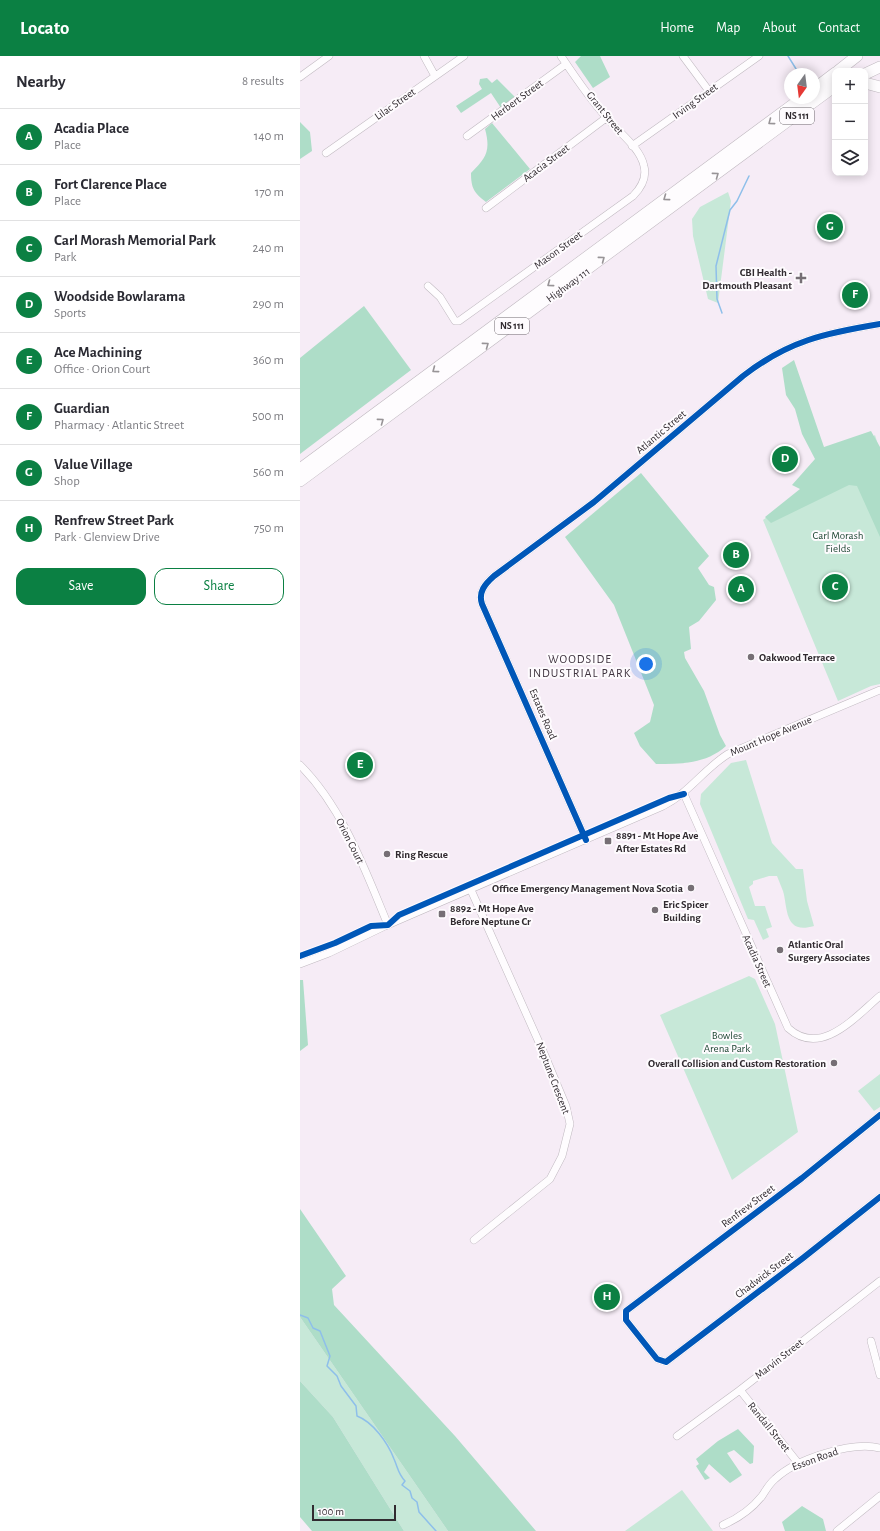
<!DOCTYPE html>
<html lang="en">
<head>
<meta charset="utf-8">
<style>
	body { margin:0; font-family:"Alegreya Sans",sans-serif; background:#f7f7f7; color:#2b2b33 }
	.controls { position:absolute; right:12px; top:12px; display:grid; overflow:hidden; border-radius:8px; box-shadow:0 2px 10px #0003 }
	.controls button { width:36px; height:36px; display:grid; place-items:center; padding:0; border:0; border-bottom:1px solid #e1e1e2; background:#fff; color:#2b2b33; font:20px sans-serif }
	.compass { position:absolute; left:484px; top:12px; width:36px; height:36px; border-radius:50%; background:#fff; box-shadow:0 2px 10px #0003; rotate:194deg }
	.scale { position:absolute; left:12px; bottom:10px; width:84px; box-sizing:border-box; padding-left:4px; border:2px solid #312b30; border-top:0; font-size:11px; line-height:14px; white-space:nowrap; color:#312b30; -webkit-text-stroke:3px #fefbfe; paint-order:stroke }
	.you { position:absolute; left:346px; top:608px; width:14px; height:14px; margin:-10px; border:3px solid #fff; border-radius:50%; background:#1a73e8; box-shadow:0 0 0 6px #1a73e833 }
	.badge { display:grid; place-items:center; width:26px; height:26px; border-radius:50%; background:#0b8043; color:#fff; font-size:13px; font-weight:700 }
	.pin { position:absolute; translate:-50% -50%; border:2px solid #fff; box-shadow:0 1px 4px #0006 }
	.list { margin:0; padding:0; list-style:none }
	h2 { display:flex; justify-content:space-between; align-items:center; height:52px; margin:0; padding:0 16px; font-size:17px }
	h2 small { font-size:13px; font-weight:400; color:#7c7c81 }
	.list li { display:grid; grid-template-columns:26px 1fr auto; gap:12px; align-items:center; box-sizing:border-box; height:56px; padding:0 16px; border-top:1px solid #e1e1e2 }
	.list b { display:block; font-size:15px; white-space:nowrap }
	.list p { margin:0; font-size:13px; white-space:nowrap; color:#7c7c81 }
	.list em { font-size:13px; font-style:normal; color:#7c7c81 }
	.actions { display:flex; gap:8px; padding:12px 16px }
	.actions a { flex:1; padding:9px 0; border:1px solid #0b8043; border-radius:12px; text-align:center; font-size:14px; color:#0b8043 }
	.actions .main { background:#0b8043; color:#fff }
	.icon { flex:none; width:22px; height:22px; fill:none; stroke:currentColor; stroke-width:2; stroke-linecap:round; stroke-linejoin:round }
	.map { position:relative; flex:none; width:580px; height:1475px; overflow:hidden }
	header { display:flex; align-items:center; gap:24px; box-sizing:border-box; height:56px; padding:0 20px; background:#0b8043; color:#fff }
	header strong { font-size:19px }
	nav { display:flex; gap:22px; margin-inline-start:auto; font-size:14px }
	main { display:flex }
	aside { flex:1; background:#fff }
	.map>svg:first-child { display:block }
	.green { fill:#c7e8d8 }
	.forest { fill:#aeddc8 }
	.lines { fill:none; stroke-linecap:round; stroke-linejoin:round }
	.stream { stroke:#8ebfea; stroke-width:1.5 }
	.minor-casing { stroke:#c0b9c0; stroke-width:8 }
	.highway-casing { stroke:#c0b9c0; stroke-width:12 }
	.minor { stroke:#fefcfe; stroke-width:7 }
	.highway { stroke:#fefcfe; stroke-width:11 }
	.cycleway-casing { stroke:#fefbfe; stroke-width:8 }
	.cycleway { stroke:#0057b8; stroke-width:6 }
	.oneway { stroke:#989497 }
	.poi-dot { fill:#766f75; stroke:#fefbfe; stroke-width:1.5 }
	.labels { text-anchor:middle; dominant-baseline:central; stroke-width:4; stroke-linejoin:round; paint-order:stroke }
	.shield { fill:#fefbfe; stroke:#6e696e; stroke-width:1 }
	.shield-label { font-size:10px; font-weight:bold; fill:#312b30 }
	.street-label { font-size:11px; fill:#312b30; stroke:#fefbfe }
	.poi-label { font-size:11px; font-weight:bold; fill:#312b30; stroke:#fefbfe; text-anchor:start }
	.park-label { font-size:11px; fill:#1f4734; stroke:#fefbfe }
	.neighbourhood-label { font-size:12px; letter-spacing:1px; fill:#3f333f; stroke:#fefbfe }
</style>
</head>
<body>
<header>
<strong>Locato</strong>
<nav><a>Home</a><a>Map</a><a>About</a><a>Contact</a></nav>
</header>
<main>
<aside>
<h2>Nearby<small>8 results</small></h2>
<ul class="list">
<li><span class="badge">A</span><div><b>Acadia Place</b><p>Place</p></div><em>140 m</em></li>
<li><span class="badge">B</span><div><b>Fort Clarence Place</b><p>Place</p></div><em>170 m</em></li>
<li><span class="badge">C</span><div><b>Carl Morash Memorial Park</b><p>Park</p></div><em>240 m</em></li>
<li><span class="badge">D</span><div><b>Woodside Bowlarama</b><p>Sports</p></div><em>290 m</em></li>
<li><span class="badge">E</span><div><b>Ace Machining</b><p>Office · Orion Court</p></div><em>360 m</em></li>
<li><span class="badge">F</span><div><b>Guardian</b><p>Pharmacy · Atlantic Street</p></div><em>500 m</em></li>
<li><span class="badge">G</span><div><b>Value Village</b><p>Shop</p></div><em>560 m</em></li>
<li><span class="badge">H</span><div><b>Renfrew Street Park</b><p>Park · Glenview Drive</p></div><em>750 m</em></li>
</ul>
<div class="actions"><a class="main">Save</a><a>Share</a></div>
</aside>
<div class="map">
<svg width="580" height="1475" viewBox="0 0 580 1475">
	<rect width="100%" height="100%" fill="#f6ecf6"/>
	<path class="green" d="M 428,136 L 431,145 L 418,247 L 408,243 L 393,180 L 392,163 L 400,151 Z
		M 575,379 L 580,395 L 580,628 L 571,630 L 538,645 L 463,464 Z
		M 446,704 L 472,787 L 496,813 L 503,813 L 507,845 L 514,870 C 484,879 488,852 483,835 C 481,830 479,825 477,820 L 469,820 L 453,825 L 453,828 L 449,831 L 455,850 L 465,850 L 472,871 L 466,873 L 469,881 L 463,884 L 454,864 L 448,863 L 400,748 L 401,738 L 431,707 Z
		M 449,920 L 455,923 L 475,968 L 498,1076 L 432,1124 L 360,959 Z
		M 580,1018 L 580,1051 L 574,1055 L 558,1035 Z
		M 306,1228 L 321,1246 L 310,1255 L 296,1236 Z
		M 0,1261 L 148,1475 L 104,1475 L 33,1361 L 0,1325 Z
		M 382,1434 L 413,1475 L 325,1475 Z"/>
	<path class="forest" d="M 281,0 L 300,0 L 310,21 L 293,32 L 275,6 Z
		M 187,22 L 192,27 L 197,23 L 215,41 L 201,52 L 191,37 L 161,57 L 156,50 L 182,33 L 179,28 L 180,23 Z
		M 0,66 L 10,76 L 12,95 L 0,103 Z
		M 192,67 L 230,113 L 186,146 C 174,137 171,132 171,117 C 186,102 191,95 185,73 Z
		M 64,250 L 111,314 L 0,398 L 0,302 Z
		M 494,304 L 524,391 L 571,375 L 580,391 L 580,481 L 557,430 L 549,429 L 471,467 L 465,461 L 500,433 L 492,429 L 515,403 L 502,378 L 495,353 L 486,339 L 482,312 Z
		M 341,417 L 409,500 L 398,512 L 409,529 L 414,531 L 416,544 L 399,565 L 389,571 L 391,593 L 384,596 L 385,602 L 404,635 L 420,679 L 426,690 C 406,708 381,708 356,708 L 340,690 L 334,677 L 350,666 L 354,649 L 314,549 L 265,481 Z
		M 0,924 L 3,924 L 8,989 L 0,995 Z
		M 0,1153 L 46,1220 L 32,1233 L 34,1249 L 155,1380 L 236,1475 L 148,1475 L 0,1261 Z
		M 0,1325 L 33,1361 L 104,1475 L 12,1475 L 0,1461 Z
		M 438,1373 L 454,1390 L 453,1407 L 450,1408 L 434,1394 L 427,1397 L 442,1419 L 430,1427 L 409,1408 L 404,1416 L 410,1422 L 405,1424 L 396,1410 L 399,1408 L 396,1403 L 418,1385 Z
		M 502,1450 L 523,1463 L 526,1475 L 485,1475 L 482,1466 Z"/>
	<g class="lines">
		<path class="stream" d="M 488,0 L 498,16
			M 422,257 L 417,243 L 416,210 L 430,154 L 437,145 L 449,120
			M 0,1259 L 8,1262 L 13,1272 L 20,1275 L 30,1300 L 27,1310 L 37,1320 L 41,1330 L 56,1350 L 57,1360 C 73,1366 88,1387 94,1403 C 98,1412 98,1418 105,1425 L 102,1429 L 110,1435 L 112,1442 L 117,1446 L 119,1456 L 136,1475"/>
		<g class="minor-casing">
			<path id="minor" d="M 124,0 L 135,20
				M 383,0 L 409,35
				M 0,21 L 29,0
				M 167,80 L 266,8
				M 332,90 L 459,0
				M 26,97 L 164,0
				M 186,152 L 306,62
				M 128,230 L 140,241 L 155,265 L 159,265 L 333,140 C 341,132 347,122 344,110 C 340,91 318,76 307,62 C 290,43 275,21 261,0
				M 0,709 C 43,752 65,814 88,869
				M 384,738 L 488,972 C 521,1002 555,961 580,940
				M 286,784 L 182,548 C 178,536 185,528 194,520 L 294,446 L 443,320 C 488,285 525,277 580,268
				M 171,834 L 246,1002 L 266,1050 L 270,1068 L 262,1100 L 250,1123 L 174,1184
				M 0,908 L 29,897 L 85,870 L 363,750 C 389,737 404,713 428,698 L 580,634
				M 580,1059 L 502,1122 L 326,1255 L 326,1264 L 357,1303 L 366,1306 L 503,1202 L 580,1141
				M 571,1285 L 580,1319
				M 440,1334 L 498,1407
				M 377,1380 L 440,1334 L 580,1225
				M 423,1469 C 439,1462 451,1454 462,1440 C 466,1434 469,1428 475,1423 C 496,1403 552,1385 580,1392
				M 537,1475 L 580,1440"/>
		</g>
		<g class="highway-casing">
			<path id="highway" d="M 538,15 L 557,0
				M 565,18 L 580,11
				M 565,27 L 580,31
				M 514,33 L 535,17
				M 0,413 L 502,42
				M 0,425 L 535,30"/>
		</g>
		<use href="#minor" class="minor"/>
		<use href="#highway" class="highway"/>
		<g class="cycleway-casing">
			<path id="cycleway" d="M 286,784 L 182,548 C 178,536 185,528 194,520 L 294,446 L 443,320 C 488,285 525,277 580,268
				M 0,900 L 35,887 L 71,870 L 88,869 L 99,859 L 369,742 L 384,738
				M 580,1059 L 502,1122 L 326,1255 L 326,1264 L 357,1303 L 366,1306 L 503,1202 L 580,1141"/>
		</g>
		<use href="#cycleway" class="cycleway"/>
	</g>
	<defs><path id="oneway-chevron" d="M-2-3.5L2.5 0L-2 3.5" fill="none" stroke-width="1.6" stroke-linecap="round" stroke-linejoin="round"/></defs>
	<g class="oneway">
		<use href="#oneway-chevron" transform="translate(471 66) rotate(143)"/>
		<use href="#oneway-chevron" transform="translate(416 119) rotate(-36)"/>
		<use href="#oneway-chevron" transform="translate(366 142) rotate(144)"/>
		<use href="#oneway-chevron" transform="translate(302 203) rotate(-37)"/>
		<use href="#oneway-chevron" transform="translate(250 228) rotate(144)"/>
		<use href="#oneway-chevron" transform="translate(186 289) rotate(-36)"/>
		<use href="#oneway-chevron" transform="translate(135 314) rotate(143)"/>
		<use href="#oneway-chevron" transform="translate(81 365) rotate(-36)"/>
	</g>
	<g class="poi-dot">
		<path d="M499 216h4v4h4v4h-4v4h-4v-4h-4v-4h4z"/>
		<circle cx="451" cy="601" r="4"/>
		<rect x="304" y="781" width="8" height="8" rx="2"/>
		<circle cx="87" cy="798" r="4"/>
		<circle cx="391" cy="832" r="4"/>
		<circle cx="355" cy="854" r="4"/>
		<rect x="138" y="854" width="8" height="8" rx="2"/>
		<circle cx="480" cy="894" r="4"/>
		<circle cx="534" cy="1007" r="4"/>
	</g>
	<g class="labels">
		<g class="shield">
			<rect x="480" y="52" width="34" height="16" rx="3"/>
			<rect x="195" y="262" width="34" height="16" rx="3"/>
		</g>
		<g class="shield-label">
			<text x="497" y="60">NS 111</text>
			<text x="212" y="270">NS 111</text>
		</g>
		<g class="street-label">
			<text transform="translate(217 44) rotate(-36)">Herbert Street</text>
			<text transform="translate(395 45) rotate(-36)">Irving Street</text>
			<text transform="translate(95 48) rotate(-35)">Lilac Street</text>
			<text transform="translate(305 57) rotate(51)">Grant Street</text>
			<text transform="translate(246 107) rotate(-37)">Acacia Street</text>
			<text transform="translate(258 194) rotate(-36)">Mason Street</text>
			<text transform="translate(268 229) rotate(-36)">Highway 111</text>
			<text transform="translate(361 376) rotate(-40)">Atlantic Street</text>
			<text transform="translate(243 658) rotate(67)">Estates Road</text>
			<text transform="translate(471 680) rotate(-23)">Mount Hope Avenue</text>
			<text transform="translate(50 785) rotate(63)">Orion Court</text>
			<text transform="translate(457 905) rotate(66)">Acadia Street</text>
			<text transform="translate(253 1022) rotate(69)">Neptune Crescent</text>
			<text transform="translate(448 1150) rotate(-37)">Renfrew Street</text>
			<text transform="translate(464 1219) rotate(-37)">Chadwick Street</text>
			<text transform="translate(479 1303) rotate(-38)">Marvin Street</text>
			<text transform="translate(469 1371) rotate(51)">Randall Street</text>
			<text transform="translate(515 1403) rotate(-20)">Esson Road</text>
		</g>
		<g class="poi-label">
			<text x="492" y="216" text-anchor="end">CBI Health -<tspan x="492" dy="13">Dartmouth Pleasant</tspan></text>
			<text x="459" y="601">Oakwood Terrace</text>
			<text x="316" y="779">8891 - Mt Hope Ave<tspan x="316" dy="13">After Estates Rd</tspan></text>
			<text x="95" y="798">Ring Rescue</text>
			<text x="383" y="832" text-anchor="end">Office Emergency Management Nova Scotia</text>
			<text x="363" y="848">Eric Spicer<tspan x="363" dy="13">Building</tspan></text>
			<text x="150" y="852">8892 - Mt Hope Ave<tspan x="150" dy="13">Before Neptune Cr</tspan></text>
			<text x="488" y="888">Atlantic Oral<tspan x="488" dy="13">Surgery Associates</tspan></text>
			<text x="526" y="1007" text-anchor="end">Overall Collision and Custom Restoration</text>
		</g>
		<g class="park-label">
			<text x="538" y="479">Carl Morash<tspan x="538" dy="13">Fields</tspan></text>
			<text x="427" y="979">Bowles<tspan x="427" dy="13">Arena Park</tspan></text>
		</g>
		<g class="neighbourhood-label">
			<text x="280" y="603">WOODSIDE<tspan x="280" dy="14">INDUSTRIAL PARK</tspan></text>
		</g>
	</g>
</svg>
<div class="controls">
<button>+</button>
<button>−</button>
<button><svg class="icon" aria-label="layers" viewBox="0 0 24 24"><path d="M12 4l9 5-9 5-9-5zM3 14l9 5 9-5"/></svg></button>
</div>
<svg class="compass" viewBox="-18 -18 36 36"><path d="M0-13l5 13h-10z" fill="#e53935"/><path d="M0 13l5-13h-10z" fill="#7c7c81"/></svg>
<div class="scale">100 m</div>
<div class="you"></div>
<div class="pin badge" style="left:441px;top:533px">A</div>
<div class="pin badge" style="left:436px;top:499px">B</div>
<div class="pin badge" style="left:535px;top:531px">C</div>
<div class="pin badge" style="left:485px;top:403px">D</div>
<div class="pin badge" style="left:60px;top:709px">E</div>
<div class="pin badge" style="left:555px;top:239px">F</div>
<div class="pin badge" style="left:530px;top:171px">G</div>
<div class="pin badge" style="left:307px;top:1241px">H</div>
</div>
</main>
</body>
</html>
